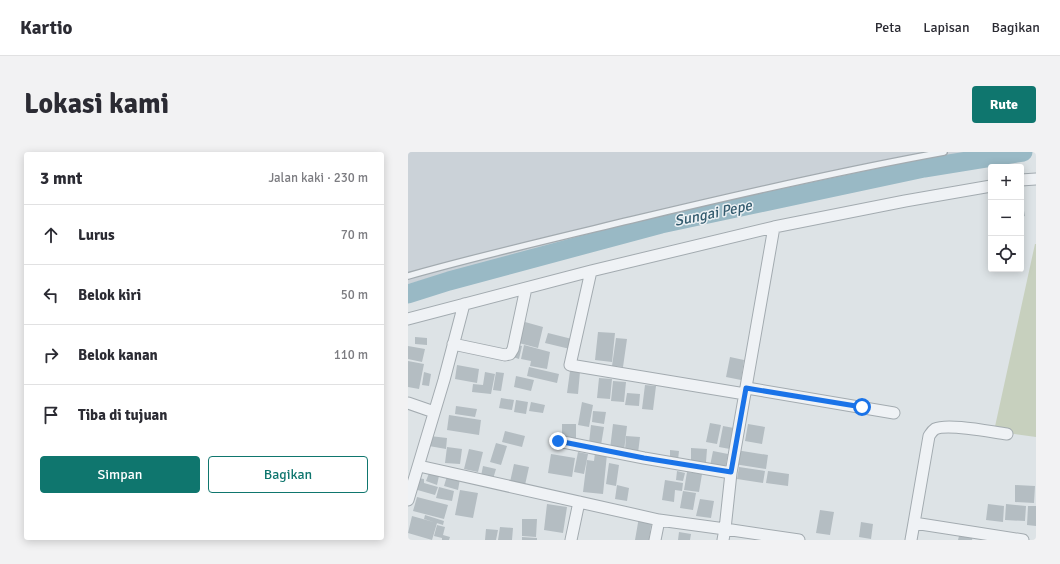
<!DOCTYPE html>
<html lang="id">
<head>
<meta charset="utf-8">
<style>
	body { margin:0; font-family:Signika,sans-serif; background:#f2f2f3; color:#2b2b33 }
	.controls { position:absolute; right:12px; top:12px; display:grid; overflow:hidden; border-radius:4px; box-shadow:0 2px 10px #0003 }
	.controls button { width:36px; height:36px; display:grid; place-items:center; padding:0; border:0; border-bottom:1px solid #e1e1e2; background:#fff; color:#2b2b33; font:20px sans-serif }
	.stop { position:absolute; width:12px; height:12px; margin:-9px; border:3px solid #1a73e8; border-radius:50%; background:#fff }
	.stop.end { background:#1a73e8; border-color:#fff; box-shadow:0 1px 4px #0008 }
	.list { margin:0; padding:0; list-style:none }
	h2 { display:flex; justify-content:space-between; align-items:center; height:52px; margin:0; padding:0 16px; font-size:17px }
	h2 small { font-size:13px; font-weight:400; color:#7c7c81 }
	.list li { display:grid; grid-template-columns:26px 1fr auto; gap:12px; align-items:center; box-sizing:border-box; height:60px; padding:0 16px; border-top:1px solid #e1e1e2 }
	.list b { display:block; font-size:15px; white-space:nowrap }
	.list em { font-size:13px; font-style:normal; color:#7c7c81 }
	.actions { display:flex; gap:8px; padding:12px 16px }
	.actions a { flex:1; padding:9px 0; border:1px solid #0f766e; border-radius:4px; text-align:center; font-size:14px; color:#0f766e }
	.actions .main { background:#0f766e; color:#fff }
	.icon { flex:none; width:22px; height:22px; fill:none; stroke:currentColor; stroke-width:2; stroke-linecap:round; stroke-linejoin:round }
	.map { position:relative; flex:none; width:628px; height:388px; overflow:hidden; border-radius:4px }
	header { display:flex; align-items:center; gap:24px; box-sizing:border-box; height:56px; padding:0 20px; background:#fff; border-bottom:1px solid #e1e1e2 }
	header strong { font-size:19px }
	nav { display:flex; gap:22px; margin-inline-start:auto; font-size:14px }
	.intro { display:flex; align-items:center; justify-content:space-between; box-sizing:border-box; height:96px; padding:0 24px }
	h1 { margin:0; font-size:28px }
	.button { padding:10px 18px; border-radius:4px; background:#0f766e; color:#fff; font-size:14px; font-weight:700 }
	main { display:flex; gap:24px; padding:0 24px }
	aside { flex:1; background:#fff; border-radius:4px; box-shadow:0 2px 10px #0003 }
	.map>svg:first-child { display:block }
	.built { fill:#cbd2d8 }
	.green { fill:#c7d0be }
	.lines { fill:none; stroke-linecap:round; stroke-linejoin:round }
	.river { stroke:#99b9c5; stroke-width:19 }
	.building { fill:#b4bdc2 }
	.lane-casing { stroke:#a3abb0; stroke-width:8 }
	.street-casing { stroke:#a3abb0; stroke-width:13 }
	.lane { stroke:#eff2f5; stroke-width:5.5 }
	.street { stroke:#eff2f5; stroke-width:11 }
	.route { stroke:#1a73e8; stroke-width:5 }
	.labels { text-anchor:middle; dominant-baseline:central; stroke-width:3; stroke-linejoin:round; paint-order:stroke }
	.water-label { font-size:15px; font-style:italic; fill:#335b6e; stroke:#ecf1f4 }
</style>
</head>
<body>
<header>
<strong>Kartio</strong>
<nav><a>Peta</a><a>Lapisan</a><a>Bagikan</a></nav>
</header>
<div class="intro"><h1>Lokasi kami</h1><a class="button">Rute</a></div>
<main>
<aside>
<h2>3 mnt<small>Jalan kaki · 230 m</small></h2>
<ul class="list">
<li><svg class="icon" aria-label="ahead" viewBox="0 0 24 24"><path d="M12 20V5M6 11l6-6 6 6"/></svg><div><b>Lurus</b></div><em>70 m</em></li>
<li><svg class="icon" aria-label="left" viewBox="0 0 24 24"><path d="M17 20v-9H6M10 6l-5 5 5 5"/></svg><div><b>Belok kiri</b></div><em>50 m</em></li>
<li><svg class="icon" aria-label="right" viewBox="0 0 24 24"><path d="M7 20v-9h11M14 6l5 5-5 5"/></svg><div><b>Belok kanan</b></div><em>110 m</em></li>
<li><svg class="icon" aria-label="arrive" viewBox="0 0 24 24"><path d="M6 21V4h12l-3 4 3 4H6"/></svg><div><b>Tiba di tujuan</b></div></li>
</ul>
<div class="actions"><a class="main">Simpan</a><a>Bagikan</a></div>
</aside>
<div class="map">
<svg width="628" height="388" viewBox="0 0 628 388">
	<rect width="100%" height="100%" fill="#dde3e6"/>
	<path class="built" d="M 0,0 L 560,0 L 452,19 L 389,32 L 182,81 L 0,132 Z"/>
	<path class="green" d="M 627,92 L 628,92 L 628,285 L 586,279 Z"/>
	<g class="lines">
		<path class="river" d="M 0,142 L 41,129 L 253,72 L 516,16 L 615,0"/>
	</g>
	<path class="building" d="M 613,43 L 617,64 L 613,65 Z
		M 117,170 L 135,175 L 130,196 L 111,191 Z
		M 190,180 L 207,181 L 204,210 L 187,208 Z
		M 140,181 L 164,187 L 162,197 L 137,191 Z
		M 7,185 L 19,186 L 19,193 L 7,192 Z
		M 208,186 L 219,187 L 215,215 L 204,214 Z
		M 108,193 L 114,194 L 111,207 L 105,205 Z
		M 116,193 L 142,200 L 139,217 L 122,214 L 123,209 L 113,207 Z
		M 0,194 L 17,197 L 14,210 L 0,207 Z
		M 322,205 L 336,208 L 333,228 L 318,225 Z
		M 0,209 L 16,212 L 11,237 L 0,235 Z
		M 49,213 L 71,217 L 69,231 L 47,227 Z
		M 121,215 L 151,222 L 149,231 L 119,224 Z
		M 162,219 L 172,220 L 170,242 L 159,241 Z
		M 16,220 L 23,222 L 21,234 L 14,233 Z
		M 77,220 L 87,222 L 83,242 L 64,240 L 65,232 L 75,233 Z
		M 88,220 L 96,221 L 93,239 L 85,238 Z
		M 108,224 L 126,228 L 123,239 L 106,235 Z
		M 191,226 L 204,227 L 202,247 L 189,246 Z
		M 205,229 L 218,230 L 216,250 L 203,249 Z
		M 237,233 L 248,234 L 245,258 L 234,257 Z
		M 219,241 L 232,242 L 231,254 L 217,253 Z
		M 93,246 L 106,248 L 104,258 L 91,256 Z
		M 108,248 L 120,250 L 118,262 L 106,260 Z
		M 123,250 L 137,253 L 135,261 L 121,259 Z
		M 174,250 L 185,253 L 181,275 L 170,273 Z
		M 48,254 L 69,257 L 67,265 L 47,262 Z
		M 185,259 L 198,260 L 196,272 L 184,270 Z
		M 41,263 L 73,268 L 71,283 L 39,278 Z
		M 302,271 L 313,273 L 309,292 L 298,290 Z
		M 154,272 L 168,272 L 168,287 L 154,287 Z
		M 205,272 L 219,274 L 216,299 L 202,297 Z
		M 340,272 L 357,275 L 354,292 L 337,289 Z
		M 183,273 L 196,275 L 193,293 L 181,291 Z
		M 315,274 L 326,276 L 322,297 L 311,295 Z
		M 97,279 L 117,284 L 114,295 L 94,290 Z
		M 22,284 L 39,286 L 38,297 L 21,294 Z
		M 218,284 L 232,285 L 230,301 L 217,299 Z
		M 88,291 L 99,294 L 93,313 L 82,310 Z
		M 39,295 L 54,297 L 52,312 L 37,311 Z
		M 283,296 L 299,297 L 298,310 L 283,309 Z
		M 61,297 L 75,300 L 70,320 L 56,317 Z
		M 262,298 L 271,299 L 270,308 L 262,308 Z
		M 328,298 L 360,303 L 358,317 L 326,312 Z
		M 305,299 L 320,302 L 317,317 L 302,314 Z
		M 170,300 L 180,302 L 176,322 L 166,320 Z
		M 187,301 L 199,302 L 195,342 L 175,340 L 179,308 L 186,309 Z
		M 143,302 L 167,306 L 164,325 L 140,321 Z
		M 201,311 L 211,313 L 208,334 L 198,332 Z
		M 106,312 L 121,315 L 117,333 L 102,330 Z
		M 75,314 L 88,317 L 85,327 L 73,324 Z
		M 331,315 L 357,319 L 355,331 L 329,327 Z
		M 269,319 L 277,321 L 275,329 L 268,328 Z
		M 360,319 L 381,322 L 380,334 L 358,331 Z
		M 279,320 L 294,322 L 291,340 L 276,338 Z
		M 21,321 L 31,324 L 29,333 L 18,329 Z
		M 39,324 L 52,327 L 50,338 L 36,334 Z
		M 10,326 L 16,327 L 16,331 L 30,335 L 27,343 L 6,337 Z
		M 257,328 L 275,331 L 274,339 L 267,338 L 266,350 L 254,348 Z
		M 209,333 L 221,336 L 219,349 L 207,347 Z
		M 607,333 L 627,334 L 626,351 L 607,350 Z
		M 31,335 L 46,339 L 44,349 L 28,346 Z
		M 52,338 L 70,341 L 65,366 L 47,363 Z
		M 275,339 L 288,341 L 285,358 L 272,356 Z
		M 9,345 L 40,353 L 36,367 L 5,359 Z
		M 292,347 L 306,349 L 303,366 L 288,364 Z
		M 139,352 L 159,355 L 155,381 L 136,378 Z
		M 580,352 L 596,354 L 595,370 L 578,368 Z
		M 598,352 L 618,354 L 617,369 L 597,368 Z
		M 620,354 L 628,354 L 628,374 L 619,373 Z
		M 412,358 L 426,360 L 422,383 L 408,381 Z
		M 17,363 L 36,369 L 35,373 L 16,367 Z
		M 4,364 L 29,371 L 24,388 L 0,381 Z
		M 231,365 L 244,367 L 241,388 L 227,388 Z
		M 114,367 L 129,367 L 128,385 L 114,384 Z
		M 453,370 L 465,372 L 463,387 L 451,385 Z
		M 29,373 L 37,375 L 35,383 L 42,385 L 41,388 L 34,388 L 34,386 L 26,384 Z
		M 92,375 L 105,376 L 104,388 L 90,388 Z
		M 78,377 L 90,378 L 88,388 L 77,388 Z
		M 271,380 L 283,382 L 282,388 L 270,388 Z
		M 552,380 L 565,383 L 564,388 L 550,388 Z
		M 114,385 L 129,386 L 129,388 L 114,388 Z"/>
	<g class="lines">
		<g class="lane-casing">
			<path id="lane" d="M 0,124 C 74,103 148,86 223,68 C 327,43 431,19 536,0"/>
		</g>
		<g class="street-casing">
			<path id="street" d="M 613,28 L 628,27
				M 183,119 L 162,213 L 337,242
				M 0,167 L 183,119 L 366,75 L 497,49 L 583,34
				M 45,192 L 97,203 L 102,202 L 105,197 L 118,136
				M 339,236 L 486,261
				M 0,251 L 26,260
				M 150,289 L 236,306 L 323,321 L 366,75
				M 11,314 L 251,368 L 317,377 L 315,388
				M 323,321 L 317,377 L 391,388
				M 0,348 L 36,228 L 56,152
				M 506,371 L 521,284 C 523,281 524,279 527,277 C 540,271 583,280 599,282
				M 163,388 L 171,350
				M 247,388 L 251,368
				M 503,388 L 506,371 L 615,388"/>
		</g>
		<use href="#lane" class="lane"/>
		<use href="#street" class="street"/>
	</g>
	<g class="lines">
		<path class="route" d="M 150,289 L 236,306 L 323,320 L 338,236 L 454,255"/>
	</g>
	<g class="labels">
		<g class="water-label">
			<text transform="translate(305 61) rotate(-12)">Sungai Pepe</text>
		</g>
	</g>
</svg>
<div class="controls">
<button>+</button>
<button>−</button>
<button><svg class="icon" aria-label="locate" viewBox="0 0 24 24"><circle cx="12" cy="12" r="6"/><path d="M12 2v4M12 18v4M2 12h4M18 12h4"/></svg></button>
</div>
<div class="stop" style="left:454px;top:255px"></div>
<div class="stop end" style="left:150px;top:289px"></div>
</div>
</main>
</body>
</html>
